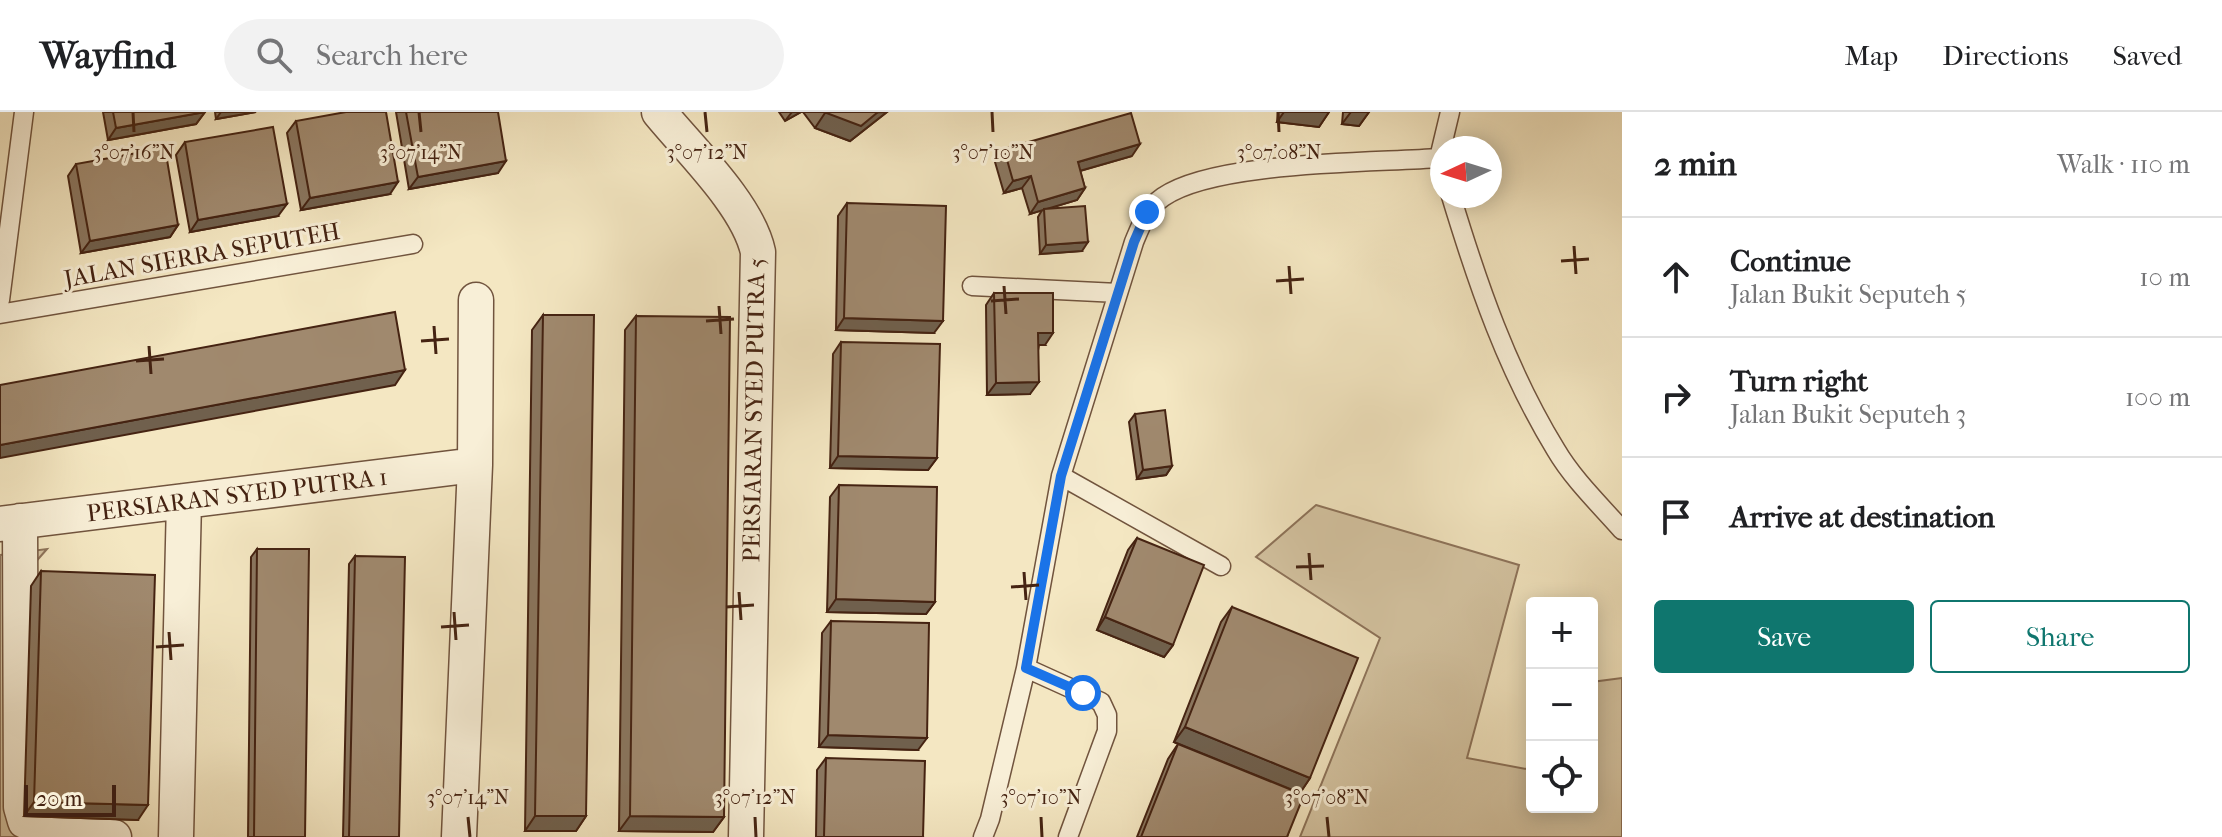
<!DOCTYPE html>
<html lang="en">
<head>
<meta charset="utf-8">
<style>
	body { margin:0; font-family:"IM FELL French Canon",serif; background:#f2f2f2; color:#202124 }
	.controls { position:absolute; right:24px; bottom:24px; display:grid; overflow:hidden; border-radius:8px; box-shadow:0 4px 20px #0003 }
	.controls button { width:72px; height:72px; display:grid; place-items:center; padding:0; border:0; border-bottom:2px solid #e0e0e0; background:#fff; color:#202124; font:40px sans-serif }
	.compass { position:absolute; left:1430px; top:24px; width:72px; height:72px; border-radius:50%; background:#fff; box-shadow:0 4px 20px #0003; rotate:266deg }
	.scale { position:absolute; left:24px; bottom:20px; width:92px; box-sizing:border-box; padding-left:8px; border:4px solid #452312; border-top:0; font-size:22px; line-height:28px; white-space:nowrap; color:#452312; -webkit-text-stroke:6px #f8efd7; paint-order:stroke }
	.stop { position:absolute; width:24px; height:24px; margin:-18px; border:6px solid #1a73e8; border-radius:50%; background:#fff }
	.stop.end { background:#1a73e8; border-color:#fff; box-shadow:0 2px 8px #0008 }
	.list { margin:0; padding:0; list-style:none }
	h2 { display:flex; justify-content:space-between; align-items:center; height:104px; margin:0; padding:0 32px; font-size:34px }
	h2 small { font-size:26px; font-weight:400; color:#757577 }
	.list li { display:grid; grid-template-columns:52px 1fr auto; gap:24px; align-items:center; box-sizing:border-box; height:120px; padding:0 32px; border-top:2px solid #e0e0e0 }
	.list b { display:block; font-size:30px; white-space:nowrap }
	.list p { margin:0; font-size:26px; white-space:nowrap; color:#757577 }
	.list em { font-size:26px; font-style:normal; color:#757577 }
	.actions { display:flex; gap:16px; padding:24px 32px }
	.actions a { flex:1; padding:18px 0; border:2px solid #0f766e; border-radius:8px; text-align:center; font-size:28px; color:#0f766e }
	.actions .main { background:#0f766e; color:#fff }
	.icon { flex:none; width:44px; height:44px; fill:none; stroke:currentColor; stroke-width:2; stroke-linecap:round; stroke-linejoin:round }
	.map { position:relative; flex:none; width:1622px; height:725px; overflow:hidden }
	header { display:flex; align-items:center; gap:48px; box-sizing:border-box; height:112px; padding:0 40px; background:#fff; border-bottom:2px solid #e0e0e0 }
	header strong { font-size:38px }
	nav { display:flex; gap:44px; margin-inline-start:auto; font-size:28px }
	.search { width:560px; height:72px; background:#f2f2f2; display:flex; align-items:center; gap:20px; box-sizing:border-box; padding:0 28px; border-radius:44px; color:#757577; font-size:30px }
	main { display:flex }
	aside { flex:1; background:#fff }
	.map>svg:first-child { display:block }
	.green { fill:#d6c6a4; stroke:#8e745b; stroke-width:2 }
	.lines { fill:none; stroke-linecap:round; stroke-linejoin:round }
	.lane-casing { stroke:#71543e; stroke-width:21 }
	.street-casing { stroke:#71543e; stroke-width:37 }
	.lane { stroke:#f8efd7; stroke-width:18 }
	.street { stroke:#f8efd7; stroke-width:34 }
	.wall { fill:#8a765f; stroke:#452312; stroke-width:2 }
	.shaded-wall { fill:#70604d; stroke:#452312; stroke-width:2 }
	.building { fill:#a0896e; stroke:#452312; stroke-width:2 }
	.route { stroke:#1a73e8; stroke-width:10 }
	.ticks { fill:none; stroke:#452312; stroke-width:3 }
	.labels { text-anchor:middle; dominant-baseline:central; stroke-width:6; stroke-linejoin:round; paint-order:stroke }
	.street-label { font-size:24px; fill:#452312; stroke:#f8efd7 }
	.ticks-label { font-size:20px; text-anchor:middle; fill:#452312; stroke:#f8efd7; stroke-width:6; stroke-linejoin:round; paint-order:stroke }
</style>
</head>
<body>
<header>
<strong>Wayfind</strong>
<div class="search"><svg class="icon" aria-label="search" viewBox="0 0 24 24"><circle cx="10" cy="10" r="6"/><path d="M15 15l6 6"/></svg>Search here</div>
<nav><a>Map</a><a>Directions</a><a>Saved</a></nav>
</header>
<main>
<div class="map">
<svg width="1622" height="725" viewBox="0 0 1622 725">
	<rect width="100%" height="100%" fill="#f4e7c2"/>
	<filter id="stains"><feTurbulence type="fractalNoise" baseFrequency=".0025" numOctaves="4"/><feColorMatrix values="0 0 0 0 .2 0 0 0 0 .09 0 0 0 0 .02 0 0 0 .5 -.17"/></filter>
	<radialGradient id="worn" r=".72"><stop offset=".6" stop-color="#630" stop-opacity="0"/><stop offset="1" stop-color="#630" stop-opacity=".3"/></radialGradient>
	<path class="green" d="M 1316,393 L 1519,453 L 1467,646 L 1532,658 L 1532,695 L 1592,695 L 1592,570 L 1622,566 L 1622,725 L 1300,725 L 1380,526 L 1256,445 Z
		M 47,437 L 10,479 L 20,725 L 0,725 L 0,443 Z"/>
	<g class="lines">
		<g class="lane-casing">
			<path id="lane" d="M 1442,54 L 1439,46 L 1450,0
				M 1451,84 C 1478,173 1507,258 1556,338 C 1573,367 1600,393 1622,418
				M 972,174 L 1118,181
				M 0,188 L 24,0
				M 0,202 L 413,132
				M 1061,364 L 1221,454
				M 1026,556 L 1101,590 L 1107,603 L 1107,619 L 1068,725
				M 983,725 L 990,707 L 1026,556 L 1061,364 L 1134,130 C 1141,113 1147,96 1163,85 C 1215,49 1372,51 1439,46"/>
		</g>
		<g class="street-casing">
			<path id="street" d="M 659,0 C 690,38 748,93 758,140 L 746,725
				M 20,409 L 21,695 L 25,709 L 114,725
				M 0,412 L 475,353
				M 176,725 L 184,389
				M 459,725 L 475,353 L 476,188"/>
		</g>
		<use href="#lane" class="lane"/>
		<use href="#street" class="street"/>
	</g>
	<path class="wall" d="M 103,0 L 205,0 L 196,12 L 108,28 Z
		M 215,0 L 256,0 L 216,7 Z
		M 396,0 L 498,0 L 498,61 L 409,77 Z
		M 779,0 L 801,0 L 785,9 Z
		M 803,0 L 887,0 L 850,29 L 815,16 Z
		M 1278,0 L 1329,0 L 1319,15 L 1277,10 Z
		M 1343,0 L 1369,0 L 1359,14 L 1342,12 Z
		M 296,9 L 390,82 L 301,98 L 287,21 Z
		M 185,30 L 278,104 L 190,120 L 176,43 Z
		M 1004,37 L 1132,44 L 1080,59 L 1085,76 L 1077,88 L 1050,96 L 1082,139 L 1040,142 L 1038,105 L 1042,98 L 1030,102 L 1022,76 L 1004,81 L 995,50 Z
		M 76,52 L 178,113 L 170,125 L 81,141 L 68,64 Z
		M 847,91 L 934,221 L 836,218 L 838,104 Z
		M 994,181 L 1045,233 L 1039,233 L 1030,282 L 987,283 L 986,193 Z
		M 543,203 L 586,704 L 576,719 L 525,719 L 532,218 Z
		M 636,204 L 724,705 L 713,720 L 619,719 L 625,218 Z
		M 841,230 L 937,346 L 928,358 L 830,356 L 833,242 Z
		M 1135,302 L 1172,354 L 1166,363 L 1137,367 L 1129,310 Z
		M 839,373 L 935,490 L 926,502 L 827,500 L 830,385 Z
		M 1137,426 L 1173,533 L 1164,545 L 1097,518 L 1128,438 Z
		M 257,437 L 305,725 L 248,725 L 251,445 Z
		M 355,444 L 399,725 L 343,725 L 349,452 Z
		M 41,459 L 138,708 L 24,704 L 31,474 Z
		M 1232,495 L 1310,666 L 1300,681 L 1287,725 L 1137,725 L 1168,647 L 1178,632 L 1174,630 L 1221,510 Z
		M 831,509 L 918,638 L 819,635 L 822,521 Z
		M 826,646 L 923,725 L 816,725 L 817,658 Z"/>
	<path class="shaded-wall" d="M 205,0 L 196,12 L 108,28 L 116,16 Z
		M 221,0 L 256,0 L 216,7 Z
		M 792,0 L 801,0 L 785,9 Z
		M 887,0 L 850,29 L 815,16 L 825,1 Z
		M 1284,0 L 1329,0 L 1319,15 L 1277,10 Z
		M 1351,0 L 1369,0 L 1359,14 L 1342,12 Z
		M 1140,32 L 1132,44 L 1069,62 L 1078,50 Z
		M 506,49 L 498,61 L 409,77 L 418,65 Z
		M 1031,64 L 1022,76 L 1004,81 L 1013,69 Z
		M 398,70 L 390,82 L 301,98 L 310,86 Z
		M 1085,76 L 1077,88 L 1030,102 L 1038,90 Z
		M 287,92 L 278,104 L 190,120 L 198,108 Z
		M 178,113 L 170,125 L 81,141 L 90,129 Z
		M 1088,130 L 1082,139 L 1040,142 L 1046,133 Z
		M 844,206 L 943,209 L 934,221 L 836,218 Z
		M 1038,221 L 1053,221 L 1045,233 L 1030,233 Z
		M 405,258 L 395,273 L 0,346 L 0,333 Z
		M 1039,270 L 1030,282 L 987,283 L 996,271 Z
		M 838,344 L 937,346 L 928,358 L 830,356 Z
		M 1172,354 L 1166,363 L 1137,367 L 1143,358 Z
		M 836,487 L 935,490 L 926,502 L 827,500 Z
		M 1105,505 L 1173,533 L 1164,545 L 1097,518 Z
		M 1185,615 L 1310,666 L 1300,681 L 1174,630 Z
		M 828,623 L 927,626 L 918,638 L 819,635 Z
		M 34,690 L 148,693 L 138,708 L 24,704 Z
		M 535,704 L 586,704 L 576,719 L 525,719 Z
		M 630,704 L 724,705 L 713,720 L 619,719 Z"/>
	<path class="building" d="M 113,0 L 205,0 L 116,16 Z
		M 346,0 L 386,0 L 398,70 L 310,86 L 296,9 Z
		M 406,0 L 498,0 L 506,49 L 418,65 Z
		M 824,0 L 878,0 L 861,14 Z
		M 1131,1 L 1140,32 L 1078,50 L 1085,76 L 1038,90 L 1031,64 L 1013,69 L 1004,37 Z
		M 273,15 L 287,92 L 198,108 L 185,30 Z
		M 165,36 L 178,113 L 90,129 L 76,52 Z
		M 847,91 L 946,94 L 943,209 L 844,206 Z
		M 1085,94 L 1088,130 L 1046,133 L 1044,97 Z
		M 994,181 L 1053,181 L 1053,221 L 1038,221 L 1039,270 L 996,271 Z
		M 395,200 L 405,258 L 0,333 L 0,273 Z
		M 543,203 L 594,203 L 586,704 L 535,704 Z
		M 636,204 L 730,205 L 724,705 L 630,704 Z
		M 841,230 L 940,232 L 937,346 L 838,344 Z
		M 1165,298 L 1172,354 L 1143,358 L 1135,302 Z
		M 839,373 L 937,375 L 935,490 L 836,487 Z
		M 1137,426 L 1204,453 L 1173,533 L 1105,505 Z
		M 257,437 L 309,437 L 305,725 L 254,725 Z
		M 355,444 L 405,445 L 399,725 L 349,725 Z
		M 41,459 L 155,463 L 148,693 L 34,690 Z
		M 1232,495 L 1358,546 L 1310,666 L 1185,615 Z
		M 831,509 L 929,511 L 927,626 L 828,623 Z
		M 1178,632 L 1304,683 L 1287,725 L 1141,725 Z
		M 826,646 L 925,649 L 923,725 L 824,725 Z"/>
	<g class="lines">
		<path class="route" d="M 1083,581 L 1026,556 L 1061,364 L 1134,130 L 1147,100"/>
	</g>
	<path class="ticks" d="M 133,0 L 134,20M 419,0 L 421,20M 705,0 L 707,20M 992,0 L 993,20M 1278,0 L 1279,20M 1574,134 L 1576,162M 1561,149 L 1589,147M 1289,154 L 1291,182M 1276,169 L 1304,167M 1004,174 L 1006,202M 991,189 L 1019,187M 719,194 L 721,222M 706,209 L 734,207M 434,214 L 436,242M 421,229 L 449,227M 149,234 L 151,262M 136,249 L 164,247M 1309,441 L 1311,468M 1296,455 L 1324,454M 1024,460 L 1026,488M 1011,475 L 1039,473M 739,480 L 741,508M 726,495 L 754,493M 454,500 L 456,528M 441,515 L 469,513M 169,520 L 171,548M 156,535 L 184,533M 468,705 L 470,725M 755,705 L 756,725M 1041,705 L 1042,725M 1327,705 L 1329,725"/>
	<g class="labels">
		<g class="street-label">
			<text transform="translate(202 143) rotate(-10)">JALAN SIERRA SEPUTEH</text>
			<text transform="translate(754 298) rotate(-89)">PERSIARAN SYED PUTRA 5</text>
			<text transform="translate(237 383) rotate(-7)">PERSIARAN SYED PUTRA 1</text>
		</g>
	</g>
	<g class="ticks-label">
		<text x="134" y="47">3°07'16"N</text>
		<text x="421" y="47">3°07'14"N</text>
		<text x="707" y="47">3°07'12"N</text>
		<text x="993" y="47">3°07'10"N</text>
		<text x="1279" y="47">3°07'08"N</text>
		<text x="468" y="692">3°07'14"N</text>
		<text x="755" y="692">3°07'12"N</text>
		<text x="1041" y="692">3°07'10"N</text>
		<text x="1327" y="692">3°07'08"N</text>
	</g>
	<rect width="100%" height="100%" filter="url(#stains)"/>
	<rect width="100%" height="100%" fill="url(#worn)"/>
</svg>
<div class="controls">
<button>+</button>
<button>−</button>
<button><svg class="icon" aria-label="locate" viewBox="0 0 24 24"><circle cx="12" cy="12" r="6"/><path d="M12 2v4M12 18v4M2 12h4M18 12h4"/></svg></button>
</div>
<svg class="compass" viewBox="-18 -18 36 36"><path d="M0-13l5 13h-10z" fill="#e53935"/><path d="M0 13l5-13h-10z" fill="#757577"/></svg>
<div class="scale">20 m</div>
<div class="stop" style="left:1083px;top:581px"></div>
<div class="stop end" style="left:1147px;top:100px"></div>
</div>
<aside>
<h2>2 min<small>Walk · 110 m</small></h2>
<ul class="list">
<li><svg class="icon" aria-label="ahead" viewBox="0 0 24 24"><path d="M12 20V5M6 11l6-6 6 6"/></svg><div><b>Continue</b><p>Jalan Bukit Seputeh 5</p></div><em>10 m</em></li>
<li><svg class="icon" aria-label="right" viewBox="0 0 24 24"><path d="M7 20v-9h11M14 6l5 5-5 5"/></svg><div><b>Turn right</b><p>Jalan Bukit Seputeh 3</p></div><em>100 m</em></li>
<li><svg class="icon" aria-label="arrive" viewBox="0 0 24 24"><path d="M6 21V4h12l-3 4 3 4H6"/></svg><div><b>Arrive at destination</b></div></li>
</ul>
<div class="actions"><a class="main">Save</a><a>Share</a></div>
</aside>
</main>
</body>
</html>
